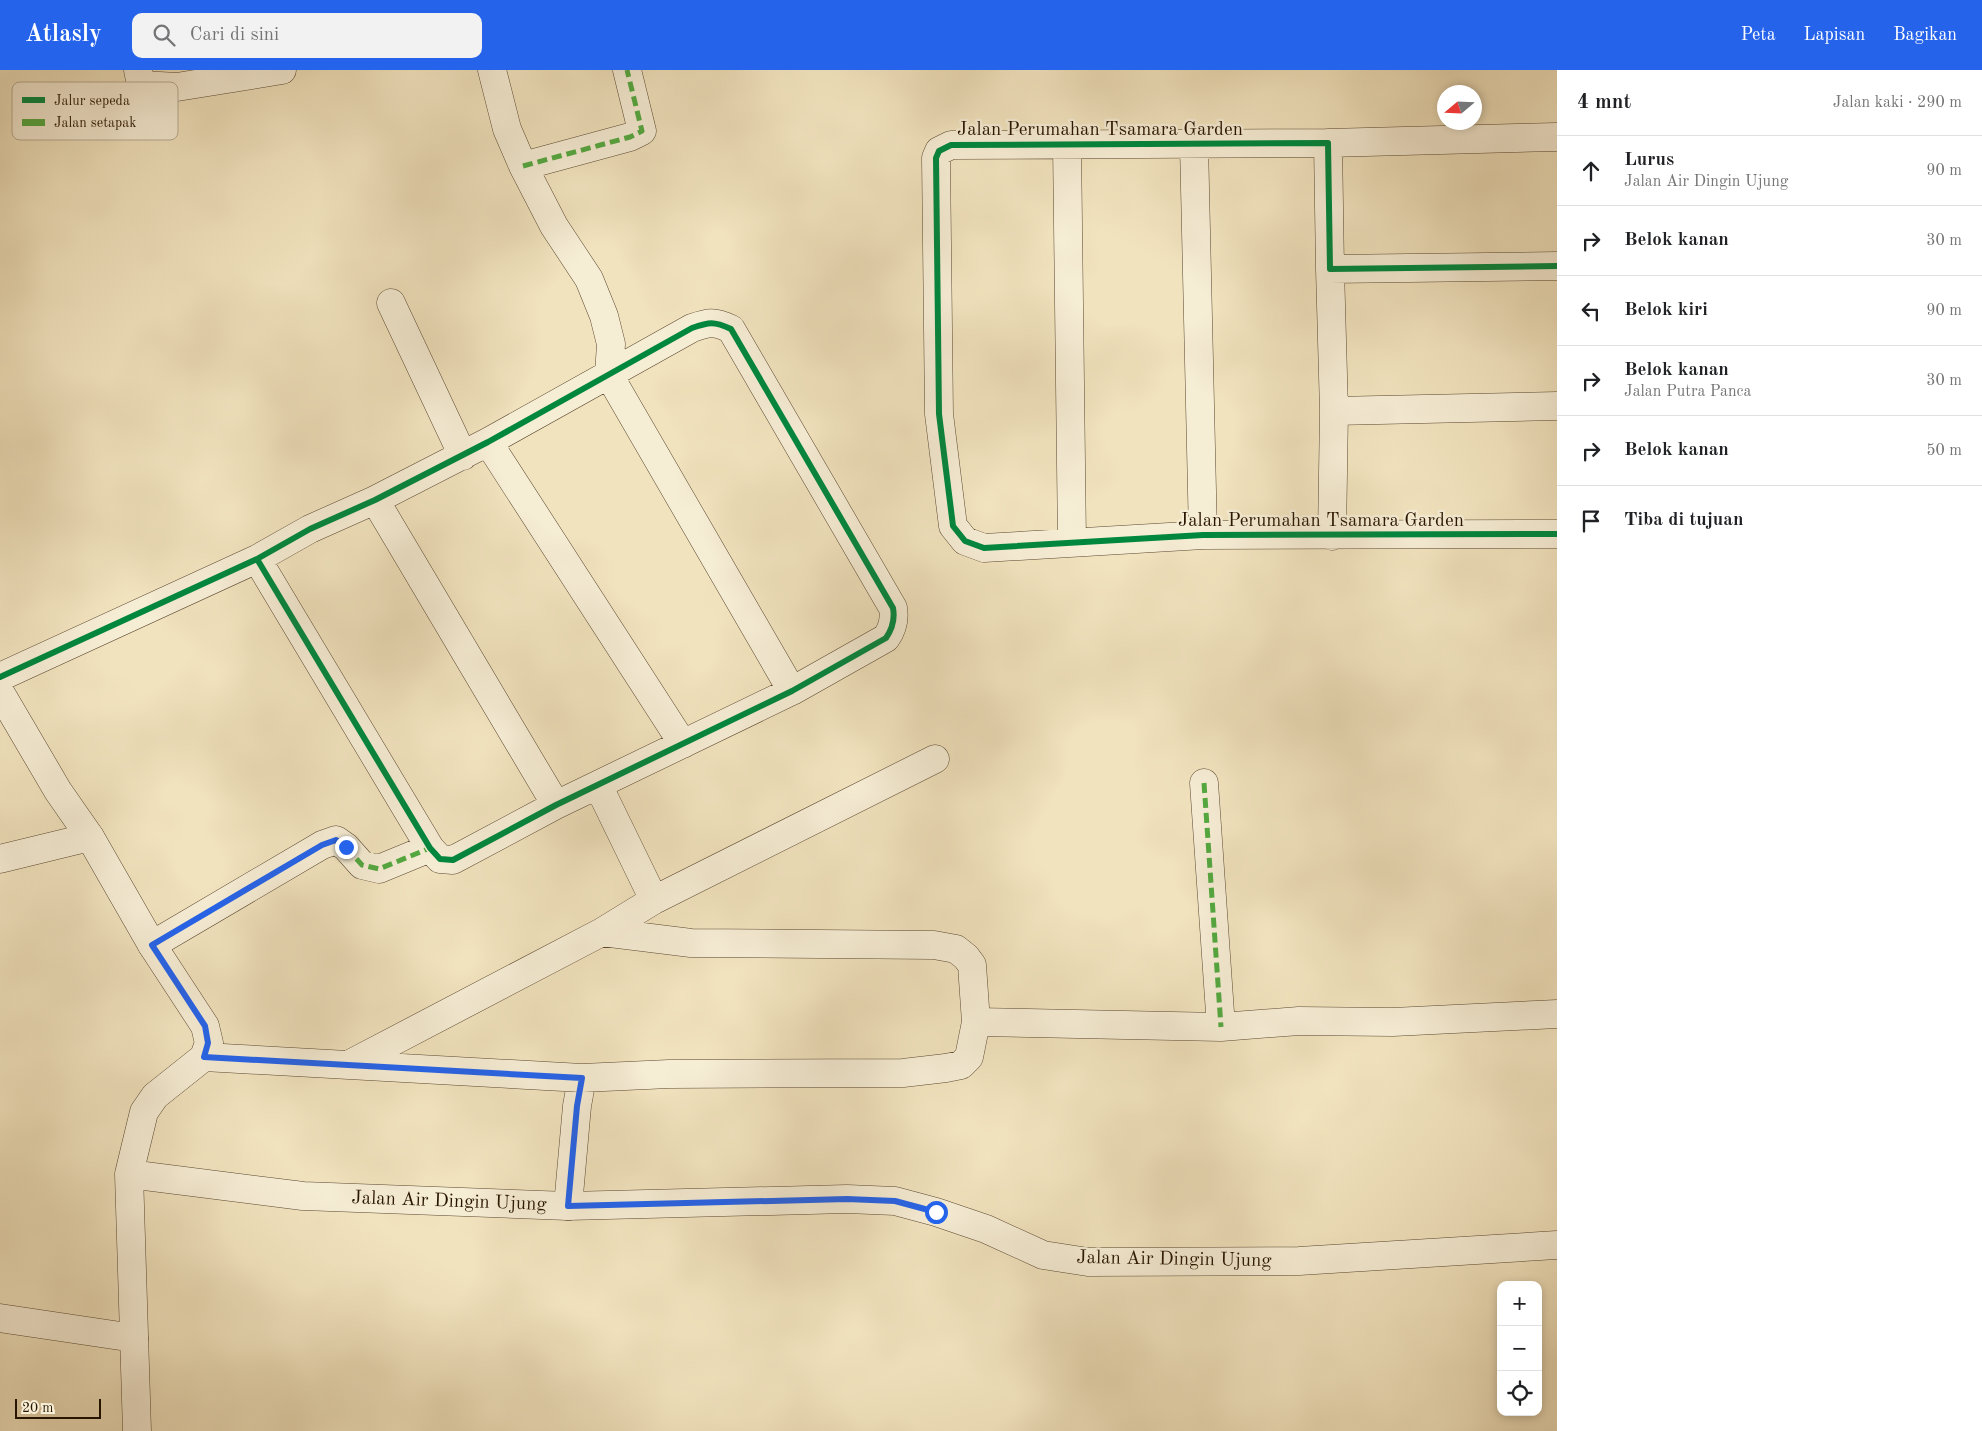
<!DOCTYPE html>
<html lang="id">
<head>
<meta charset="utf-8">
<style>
	body { margin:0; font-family:"Old Standard TT",serif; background:#f2f2f2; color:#202124 }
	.controls { position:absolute; right:15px; bottom:15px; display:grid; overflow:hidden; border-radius:10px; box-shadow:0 2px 8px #0003 }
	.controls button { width:45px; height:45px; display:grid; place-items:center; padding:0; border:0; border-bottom:1px solid #e0e0e0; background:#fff; color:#202124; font:25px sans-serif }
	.compass { position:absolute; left:1437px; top:15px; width:45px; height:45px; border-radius:50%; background:#fff; box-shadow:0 2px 8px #0003; rotate:251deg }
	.scale { position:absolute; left:15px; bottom:12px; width:86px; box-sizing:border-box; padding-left:5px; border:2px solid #281501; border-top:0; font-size:14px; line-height:18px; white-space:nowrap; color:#281501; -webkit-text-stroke:4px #f6edd5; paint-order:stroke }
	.stop { position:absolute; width:15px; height:15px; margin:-11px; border:4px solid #2563eb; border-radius:50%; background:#fff }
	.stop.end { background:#2563eb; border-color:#fff; box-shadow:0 1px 5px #0008 }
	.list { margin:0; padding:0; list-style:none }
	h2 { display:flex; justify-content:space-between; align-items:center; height:65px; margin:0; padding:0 20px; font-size:21px }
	h2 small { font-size:16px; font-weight:400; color:#757577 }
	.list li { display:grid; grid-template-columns:32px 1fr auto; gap:15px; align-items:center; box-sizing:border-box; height:70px; padding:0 20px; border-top:1px solid #e0e0e0 }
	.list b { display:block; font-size:19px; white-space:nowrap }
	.list p { margin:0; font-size:16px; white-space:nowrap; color:#757577 }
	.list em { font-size:16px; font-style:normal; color:#757577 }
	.icon { flex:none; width:28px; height:28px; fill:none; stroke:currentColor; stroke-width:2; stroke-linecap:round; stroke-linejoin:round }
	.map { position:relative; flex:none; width:1557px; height:1361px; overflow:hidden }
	header { display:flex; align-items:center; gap:30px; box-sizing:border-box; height:70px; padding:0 25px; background:#2563eb; color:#fff }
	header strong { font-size:24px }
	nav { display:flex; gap:28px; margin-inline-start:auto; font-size:18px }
	.search { width:350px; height:45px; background:#f2f2f2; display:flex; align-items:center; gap:12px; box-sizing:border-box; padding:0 18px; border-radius:10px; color:#757577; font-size:19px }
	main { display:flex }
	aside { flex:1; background:#fff }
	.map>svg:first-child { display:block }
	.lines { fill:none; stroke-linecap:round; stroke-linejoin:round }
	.minor-casing { stroke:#5a4830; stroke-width:29 }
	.tertiary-casing { stroke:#5a4830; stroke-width:29 }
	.minor { stroke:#f6edd5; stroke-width:28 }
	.tertiary { stroke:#f6edd5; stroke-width:28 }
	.quiet { stroke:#53a940; stroke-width:5; stroke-dasharray:10 5; stroke-linecap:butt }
	.cycleway-casing { stroke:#f6edd5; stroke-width:9 }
	.cycleway { stroke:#00873e; stroke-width:6 }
	.route { stroke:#2563eb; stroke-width:6 }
	.labels { text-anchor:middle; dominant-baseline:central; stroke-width:4.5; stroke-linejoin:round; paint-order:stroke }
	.street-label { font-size:19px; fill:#281501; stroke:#f6edd5 }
	.key { fill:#f6edd5; stroke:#b8ac95; stroke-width:1 }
	.key-label { font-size:14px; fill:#281501 }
</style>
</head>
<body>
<header>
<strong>Atlasly</strong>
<div class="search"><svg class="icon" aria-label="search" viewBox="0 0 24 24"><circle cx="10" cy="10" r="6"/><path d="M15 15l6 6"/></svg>Cari di sini</div>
<nav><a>Peta</a><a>Lapisan</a><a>Bagikan</a></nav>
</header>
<main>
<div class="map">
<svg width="1557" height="1361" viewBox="0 0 1557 1361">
	<rect width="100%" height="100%" fill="#f1e3be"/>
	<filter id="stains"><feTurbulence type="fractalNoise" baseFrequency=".004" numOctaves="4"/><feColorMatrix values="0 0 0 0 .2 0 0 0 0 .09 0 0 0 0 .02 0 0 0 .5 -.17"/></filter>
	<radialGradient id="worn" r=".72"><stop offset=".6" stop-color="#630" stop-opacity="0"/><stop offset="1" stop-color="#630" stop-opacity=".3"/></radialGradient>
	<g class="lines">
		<g class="minor-casing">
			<path id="minor" d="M 492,0 L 507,59 L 523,96 L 554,156 L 589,209 L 604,246 L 611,274 L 609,305 L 792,621
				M 1328,73 L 1557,67
				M 1067,74 L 1072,472
				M 1194,74 L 1203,465
				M 523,96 L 630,67 L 642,61 L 627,0
				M 1557,196 L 1330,199 L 1328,73 L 951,75 L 939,81 L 936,88 L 939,344 L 953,456 L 965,471 L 984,478 L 1203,465 L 1557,464
				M 1330,199 L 1334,341 L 1332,466
				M 391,233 L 463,386
				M 1334,341 L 1557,336
				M 488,372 L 683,674
				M 375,430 L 556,735
				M 0,607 L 257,489 L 310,459 L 375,430 L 488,372 L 692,258 C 709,252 714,251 731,259 L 893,538 C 895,549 893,558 886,568 L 792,621 L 556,735 L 453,790 L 440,789 L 430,778 L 257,489
				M 0,622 L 58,721 L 90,767
				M 1204,713 L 1221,957
				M 598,715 L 654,830
				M 152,875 L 322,775 L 336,770 L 346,777 L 362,795 L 379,799 L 430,778
				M 976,952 L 1221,957 L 1299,951 L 1393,952 L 1557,944
				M 204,987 L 582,1008 L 669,1004 L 903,1003 L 946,998 L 961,995 L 969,987 L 976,952 L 972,895 L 966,887 L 956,879 L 934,875 L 691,873 L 602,862
				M 348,995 L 602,862 L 654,830 L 935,689
				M 568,1136 L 577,1036 L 582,1008
				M 0,1248 L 134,1268"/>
		</g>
		<g class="tertiary-casing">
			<path id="tertiary" d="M 138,0 L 141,15 L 177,17 L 282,0
				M 0,789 L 90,767 L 152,875 L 205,956 L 209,973 L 204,987 L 155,1026 L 144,1042 L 129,1104 L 137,1361
				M 129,1104 L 303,1126 L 568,1136 L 847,1129 L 895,1131 L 936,1142 L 986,1159 L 1043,1185 L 1088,1192 L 1299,1191 L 1557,1175"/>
		</g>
		<use href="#minor" class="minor"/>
		<use href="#tertiary" class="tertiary"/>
		<path class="quiet" d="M 523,96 L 630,67 L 642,61 L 627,0
			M 1204,713 L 1221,957
			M 152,875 L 322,775 L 336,770 L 346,777 L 362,795 L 379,799 L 430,778"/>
		<g class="cycleway-casing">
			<path id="cycleway" d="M 1557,196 L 1330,199 L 1328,73 L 951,75 L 939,81 L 936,88 L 939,344 L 953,456 L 965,471 L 984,478 L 1203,465 L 1557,464
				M 0,607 L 257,489 L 310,459 L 375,430 L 488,372 L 692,258 C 709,252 714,251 731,259 L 893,538 C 895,549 893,558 886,568 L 792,621 L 556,735 L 453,790 L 440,789 L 430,778 L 257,489"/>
		</g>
		<use href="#cycleway" class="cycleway"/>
	</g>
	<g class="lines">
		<path class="route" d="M 346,777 L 336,770 L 322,775 L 152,875 L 205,956 L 208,973 L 204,987 L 582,1008 L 577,1036 L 568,1136 L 847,1129 L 895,1131 L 936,1142"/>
	</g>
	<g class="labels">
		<g class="street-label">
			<text x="1100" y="60">Jalan Perumahan Tsamara Garden</text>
			<text x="1321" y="451">Jalan Perumahan Tsamara Garden</text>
			<text transform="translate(449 1132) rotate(2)">Jalan Air Dingin Ujung</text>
			<text transform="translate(1174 1190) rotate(1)">Jalan Air Dingin Ujung</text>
		</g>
	</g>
	<rect x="12" y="12" width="166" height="58" rx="8" class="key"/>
	<rect x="22" y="27" width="23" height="6" fill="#00873e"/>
	<rect x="22" y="49" width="23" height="7" fill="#53a940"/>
	<g class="key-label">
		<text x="54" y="35">Jalur sepeda</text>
		<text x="54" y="57">Jalan setapak</text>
	</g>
	<rect width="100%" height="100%" filter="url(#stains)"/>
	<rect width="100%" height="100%" fill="url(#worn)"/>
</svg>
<div class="controls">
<button>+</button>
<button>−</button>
<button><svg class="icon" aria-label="locate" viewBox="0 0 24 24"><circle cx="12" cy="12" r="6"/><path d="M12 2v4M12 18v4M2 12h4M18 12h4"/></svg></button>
</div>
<svg class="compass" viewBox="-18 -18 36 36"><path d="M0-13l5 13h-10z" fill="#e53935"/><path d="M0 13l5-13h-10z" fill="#757577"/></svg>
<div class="scale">20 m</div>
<div class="stop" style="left:936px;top:1142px"></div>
<div class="stop end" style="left:346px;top:777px"></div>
</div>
<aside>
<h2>4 mnt<small>Jalan kaki · 290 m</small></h2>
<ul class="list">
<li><svg class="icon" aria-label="ahead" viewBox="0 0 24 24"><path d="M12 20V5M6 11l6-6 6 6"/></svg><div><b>Lurus</b><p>Jalan Air Dingin Ujung</p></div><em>90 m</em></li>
<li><svg class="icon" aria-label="right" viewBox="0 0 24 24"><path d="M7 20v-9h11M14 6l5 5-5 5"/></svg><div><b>Belok kanan</b></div><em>30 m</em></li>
<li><svg class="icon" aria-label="left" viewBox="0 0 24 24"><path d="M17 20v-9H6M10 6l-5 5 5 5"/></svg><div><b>Belok kiri</b></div><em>90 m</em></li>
<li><svg class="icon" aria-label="right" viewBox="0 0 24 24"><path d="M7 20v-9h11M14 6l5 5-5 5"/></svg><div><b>Belok kanan</b><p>Jalan Putra Panca</p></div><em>30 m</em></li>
<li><svg class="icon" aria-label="right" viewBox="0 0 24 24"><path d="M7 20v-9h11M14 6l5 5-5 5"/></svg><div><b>Belok kanan</b></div><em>50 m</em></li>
<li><svg class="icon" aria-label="arrive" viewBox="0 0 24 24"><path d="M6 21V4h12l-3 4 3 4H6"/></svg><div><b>Tiba di tujuan</b></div></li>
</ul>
</aside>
</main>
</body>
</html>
